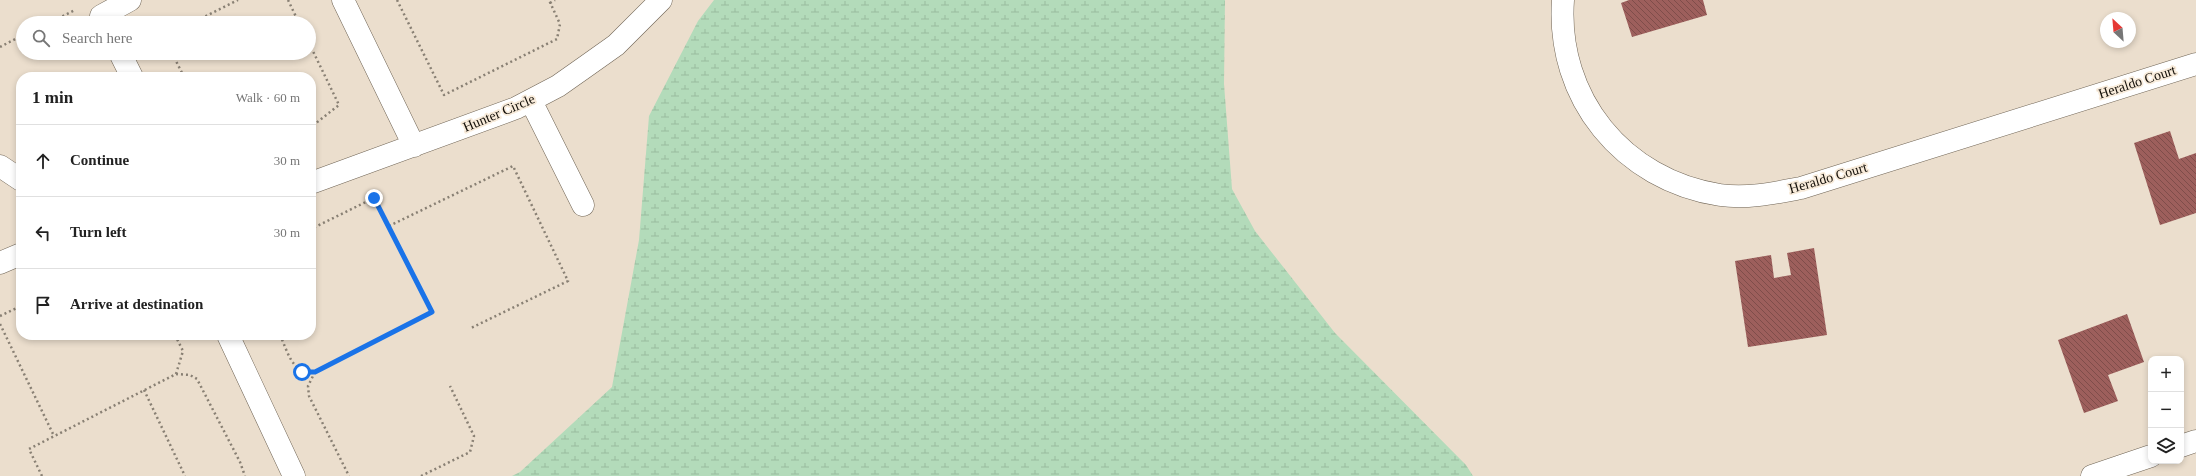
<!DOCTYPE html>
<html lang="en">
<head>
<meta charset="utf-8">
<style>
	body { margin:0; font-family:"Times New Roman",serif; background:#f2f2f2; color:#222 }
	.controls { position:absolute; right:12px; bottom:12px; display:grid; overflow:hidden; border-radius:8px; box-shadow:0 2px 6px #0003 }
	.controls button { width:36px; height:36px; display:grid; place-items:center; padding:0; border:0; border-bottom:1px solid #e0e0e0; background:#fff; color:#222; font:20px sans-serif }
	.compass { position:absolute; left:2100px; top:12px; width:36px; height:36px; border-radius:50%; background:#fff; box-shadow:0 2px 6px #0003; rotate:334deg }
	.stop { position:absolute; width:12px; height:12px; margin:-9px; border:3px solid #1a73e8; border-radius:50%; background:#fff }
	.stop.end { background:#1a73e8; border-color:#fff; box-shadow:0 1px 4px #0008 }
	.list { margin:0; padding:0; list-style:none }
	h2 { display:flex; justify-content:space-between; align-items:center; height:52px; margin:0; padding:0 16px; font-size:17px }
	h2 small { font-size:13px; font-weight:400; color:#767676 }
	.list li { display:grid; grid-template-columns:26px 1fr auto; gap:12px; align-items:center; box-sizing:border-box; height:72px; padding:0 16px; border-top:1px solid #e0e0e0 }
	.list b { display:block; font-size:15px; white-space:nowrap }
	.list em { font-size:13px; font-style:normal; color:#767676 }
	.icon { flex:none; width:22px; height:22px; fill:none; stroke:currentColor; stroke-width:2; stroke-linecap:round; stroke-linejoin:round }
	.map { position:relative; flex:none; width:2196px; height:476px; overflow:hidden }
	.search { position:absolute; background:#fff; box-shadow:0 2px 6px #0003; left:16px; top:16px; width:300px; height:44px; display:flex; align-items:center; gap:10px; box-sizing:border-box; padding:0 14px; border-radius:22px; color:#767676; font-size:15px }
	.panel { position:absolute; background:#fff; box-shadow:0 2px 6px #0003; left:16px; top:72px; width:300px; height:268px; border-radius:16px }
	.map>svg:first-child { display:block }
	.wetland { fill:url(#wetland-marsh) }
	.building { fill:url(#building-back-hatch) }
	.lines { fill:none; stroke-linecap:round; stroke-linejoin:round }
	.minor-casing { stroke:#6f6455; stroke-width:23 }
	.path { stroke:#898074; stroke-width:2.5; stroke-dasharray:2 3; stroke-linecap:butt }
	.minor { stroke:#fff; stroke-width:22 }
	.route { stroke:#1a73e8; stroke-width:5 }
	.labels { text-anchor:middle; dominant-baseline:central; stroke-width:3.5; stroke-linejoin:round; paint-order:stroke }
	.street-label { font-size:14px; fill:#130f09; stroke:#f8ebda }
</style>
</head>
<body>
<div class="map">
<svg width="2196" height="476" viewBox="0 0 2196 476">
	<defs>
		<pattern id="wetland-marsh" width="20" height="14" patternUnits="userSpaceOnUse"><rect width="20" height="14" fill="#b3dbba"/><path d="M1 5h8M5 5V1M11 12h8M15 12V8" fill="none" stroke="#99bb9f"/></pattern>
		<pattern id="building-back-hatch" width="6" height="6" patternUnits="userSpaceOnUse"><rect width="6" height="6" fill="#9d5f5c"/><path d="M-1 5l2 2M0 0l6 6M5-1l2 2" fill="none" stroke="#7f4d4a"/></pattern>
	</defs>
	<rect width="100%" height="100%" fill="#ebdecd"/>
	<path class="wetland" d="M 714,0 L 1225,0 L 1224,84 L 1232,189 L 1255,231 L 1335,333 L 1466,465 L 1473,476 L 512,476 L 520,472 L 612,387 L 639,240 L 649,116 L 698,21 Z"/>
	<path class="building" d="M 1629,0 L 1703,0 L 1707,15 L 1632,37 L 1621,3 Z
		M 2170,131 L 2179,159 L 2196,153 L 2196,213 L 2160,225 L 2134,143 Z
		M 1814,248 L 1827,335 L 1748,347 L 1735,261 L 1771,255 L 1774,278 L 1791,275 L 1787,253 Z
		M 2127,314 L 2144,362 L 2108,375 L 2118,401 L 2084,413 L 2058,340 Z"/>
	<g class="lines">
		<g class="minor-casing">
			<path id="minor" d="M 343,0 L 414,146
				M 1563,0 C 1556,98 1623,180 1720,195 C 1747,199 1775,193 1801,188 L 2196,64
				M 104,23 L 101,16 L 130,0
				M 120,53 L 132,77
				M 531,101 L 583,205
				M 0,166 L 21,180
				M 311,183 L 516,108 L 558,86 L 585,67 L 616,45 L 661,0
				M 0,263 L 21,254
				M 228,335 L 294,476
				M 2181,446 L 2196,441
				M 2092,476 L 2151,456"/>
		</g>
		<path class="path" d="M 288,0 L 299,23
			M 397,0 L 444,95 L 557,39 L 560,24 L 549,0
			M 550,3 L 555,0
			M 49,23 L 75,10
			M 192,23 L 238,0
			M 309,43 L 339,105 L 311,127
			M 0,47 L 23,35
			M 172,53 L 184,77
			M 389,226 L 513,166 L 568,281 L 471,328
			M 0,316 L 21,306
			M 0,324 L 54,436
			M 280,335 C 288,352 292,375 315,372 L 432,312 L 374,198 L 311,229
			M 315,372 L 308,386 L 309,396 L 349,476
			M 176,374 L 190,375 L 197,379 L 240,462 L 245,476
			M 144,390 L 185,476
			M 42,476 L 29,449 L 176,374 L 183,351 L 175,335
			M 421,476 L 470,452 L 474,436 L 450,386"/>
		<use href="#minor" class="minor"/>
	</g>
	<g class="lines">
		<path class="route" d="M 302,372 L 315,372 L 432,312 L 374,198"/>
	</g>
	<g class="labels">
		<g class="street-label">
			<text transform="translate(2137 82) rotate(-18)">Heraldo Court</text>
			<text transform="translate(499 113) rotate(-23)">Hunter Circle</text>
			<text transform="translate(1828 178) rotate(-16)">Heraldo Court</text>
		</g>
	</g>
</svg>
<div class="controls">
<button>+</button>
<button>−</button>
<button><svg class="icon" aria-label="layers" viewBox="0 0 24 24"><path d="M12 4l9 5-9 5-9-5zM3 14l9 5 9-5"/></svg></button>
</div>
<svg class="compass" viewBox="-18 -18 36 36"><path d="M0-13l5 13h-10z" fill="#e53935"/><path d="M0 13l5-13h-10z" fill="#767676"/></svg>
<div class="stop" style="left:302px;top:372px"></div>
<div class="stop end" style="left:374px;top:198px"></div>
<div class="search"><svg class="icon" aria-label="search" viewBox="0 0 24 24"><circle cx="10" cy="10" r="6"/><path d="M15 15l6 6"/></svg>Search here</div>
<section class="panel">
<h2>1 min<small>Walk · 60 m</small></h2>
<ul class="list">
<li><svg class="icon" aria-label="ahead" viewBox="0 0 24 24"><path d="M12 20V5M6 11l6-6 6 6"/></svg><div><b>Continue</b></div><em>30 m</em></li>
<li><svg class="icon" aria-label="left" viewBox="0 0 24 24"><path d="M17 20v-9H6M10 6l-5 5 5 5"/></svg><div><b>Turn left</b></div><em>30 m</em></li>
<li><svg class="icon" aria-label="arrive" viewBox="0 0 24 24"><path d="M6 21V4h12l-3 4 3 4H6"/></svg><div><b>Arrive at destination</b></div></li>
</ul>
</section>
</div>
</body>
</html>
